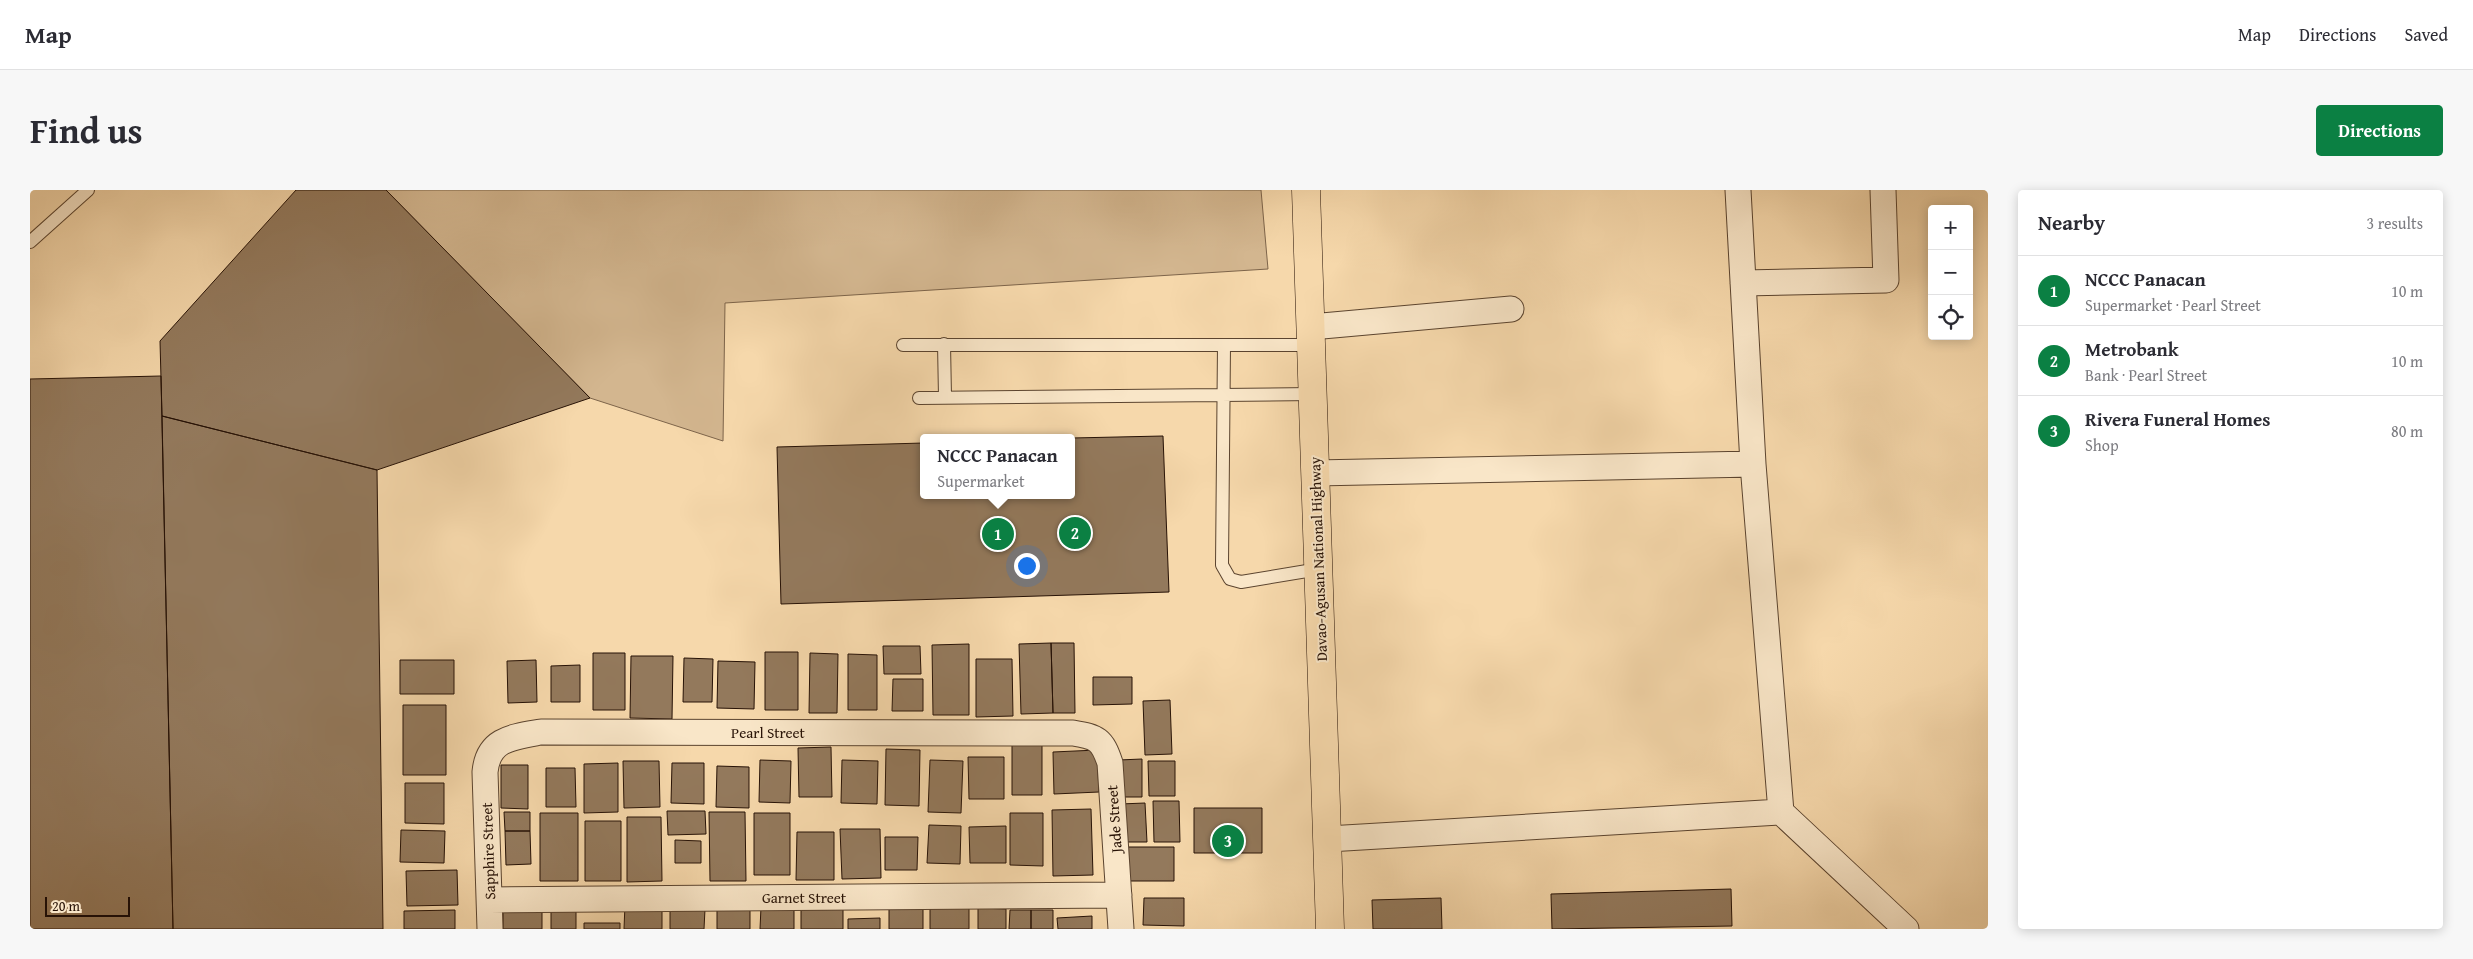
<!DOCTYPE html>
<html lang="en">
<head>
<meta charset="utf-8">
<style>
	body { margin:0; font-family:"Gentium Book Plus",serif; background:#f7f7f7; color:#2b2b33 }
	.controls { position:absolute; right:15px; top:15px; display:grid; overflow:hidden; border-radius:5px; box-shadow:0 2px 12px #0003 }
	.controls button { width:45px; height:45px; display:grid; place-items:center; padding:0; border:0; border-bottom:1px solid #e1e1e2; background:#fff; color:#2b2b33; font:25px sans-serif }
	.scale { position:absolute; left:15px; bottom:12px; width:85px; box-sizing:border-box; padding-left:5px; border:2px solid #271206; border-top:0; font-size:14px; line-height:18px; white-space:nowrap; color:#271206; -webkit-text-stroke:4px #f9e6c8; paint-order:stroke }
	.you { position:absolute; left:996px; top:375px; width:18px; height:18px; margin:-12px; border:4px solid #fff; border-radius:50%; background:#1a73e8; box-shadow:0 0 0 8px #1a73e833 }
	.badge { display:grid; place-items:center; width:32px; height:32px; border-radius:50%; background:#0b8043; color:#fff; font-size:16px; font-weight:700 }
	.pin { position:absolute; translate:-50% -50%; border:2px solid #fff; box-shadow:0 1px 5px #0006 }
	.popup { position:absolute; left:890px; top:244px; width:155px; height:65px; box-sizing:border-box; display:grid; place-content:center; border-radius:5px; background:#fff; filter:drop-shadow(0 1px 4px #0005); font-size:16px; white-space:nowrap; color:#7c7c81 }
	.popup b { font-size:19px; color:#2b2b33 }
	.popup::after { content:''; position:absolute; left:50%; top:100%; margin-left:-10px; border:10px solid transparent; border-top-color:#fff }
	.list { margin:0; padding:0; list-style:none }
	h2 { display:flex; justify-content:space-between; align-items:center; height:65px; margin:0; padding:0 20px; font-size:21px }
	h2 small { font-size:16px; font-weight:400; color:#7c7c81 }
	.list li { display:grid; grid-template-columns:32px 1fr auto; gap:15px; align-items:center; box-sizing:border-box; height:70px; padding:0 20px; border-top:1px solid #e1e1e2 }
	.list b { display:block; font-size:19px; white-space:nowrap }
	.list p { margin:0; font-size:16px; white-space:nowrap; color:#7c7c81 }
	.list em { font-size:16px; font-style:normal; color:#7c7c81 }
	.icon { flex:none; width:28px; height:28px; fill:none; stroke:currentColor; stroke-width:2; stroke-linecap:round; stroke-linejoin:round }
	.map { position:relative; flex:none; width:1958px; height:739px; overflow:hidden; border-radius:5px }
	header { display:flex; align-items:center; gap:30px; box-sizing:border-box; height:70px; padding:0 25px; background:#fff; border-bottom:1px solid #e1e1e2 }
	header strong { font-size:24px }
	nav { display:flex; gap:28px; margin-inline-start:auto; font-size:18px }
	.intro { display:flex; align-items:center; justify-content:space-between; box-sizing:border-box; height:120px; padding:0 30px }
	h1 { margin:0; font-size:35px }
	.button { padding:12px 22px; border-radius:5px; background:#0b8043; color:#fff; font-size:18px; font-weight:700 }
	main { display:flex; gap:30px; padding:0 30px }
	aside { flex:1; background:#fff; border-radius:5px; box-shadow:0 2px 12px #0003 }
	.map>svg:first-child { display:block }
	.green { fill:#d3b68f; stroke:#7d644a }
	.building { fill:#93795c; stroke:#271206 }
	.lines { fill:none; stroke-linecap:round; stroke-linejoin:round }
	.service-casing { stroke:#5b442f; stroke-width:14 }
	.minor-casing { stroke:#5b442f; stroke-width:27 }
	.primary-casing { stroke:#271206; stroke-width:29 }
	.service { stroke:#f9e6c8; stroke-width:12 }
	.minor { stroke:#f9e6c8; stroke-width:25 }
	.primary { stroke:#f6d8ab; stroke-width:28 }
	.labels { text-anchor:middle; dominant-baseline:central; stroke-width:4; stroke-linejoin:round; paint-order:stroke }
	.street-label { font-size:15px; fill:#271206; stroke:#f9e6c8 }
</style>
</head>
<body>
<header>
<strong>Map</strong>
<nav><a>Map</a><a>Directions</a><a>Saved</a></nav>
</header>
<div class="intro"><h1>Find us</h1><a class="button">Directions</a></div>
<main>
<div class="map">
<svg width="1958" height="739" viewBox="0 0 1958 739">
	<rect width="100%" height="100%" fill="#f6d8ab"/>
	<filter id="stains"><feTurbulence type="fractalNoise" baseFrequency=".004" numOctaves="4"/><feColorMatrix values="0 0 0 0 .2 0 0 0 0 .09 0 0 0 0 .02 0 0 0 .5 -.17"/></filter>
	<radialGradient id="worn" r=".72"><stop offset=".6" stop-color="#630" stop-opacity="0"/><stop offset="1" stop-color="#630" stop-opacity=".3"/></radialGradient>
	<path class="green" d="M 356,0 L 1231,0 L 1238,79 L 695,113 L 693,251 L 560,208 Z"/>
	<path class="building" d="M 266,0 L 356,0 L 560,208 L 347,280 L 132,226 L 130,151 Z
		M 131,186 L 143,739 L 0,739 L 0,189 Z
		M 132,226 L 347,280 L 353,739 L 143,739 Z
		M 1133,246 L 1139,402 L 751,414 L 747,257 L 894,253 L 894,305 L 1042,305 L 1042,248 Z
		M 1021,453 L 1044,453 L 1045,523 L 1023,523 Z
		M 1021,453 L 1023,523 L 991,524 L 989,454 Z
		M 939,454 L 939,525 L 903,525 L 902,455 Z
		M 853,456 L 890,456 L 891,484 L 854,484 Z
		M 735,462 L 768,462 L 768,520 L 735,520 Z
		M 563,463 L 595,463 L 595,520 L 563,520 Z
		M 780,463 L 808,464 L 807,523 L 779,523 Z
		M 818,464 L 847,465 L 847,520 L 818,520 Z
		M 601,466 L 643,466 L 642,529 L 600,528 Z
		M 654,468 L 683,469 L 682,512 L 653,512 Z
		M 946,469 L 982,469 L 983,526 L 946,527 Z
		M 370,470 L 424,470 L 424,504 L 370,504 Z
		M 506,470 L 507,512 L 478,513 L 477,471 Z
		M 688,471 L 725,472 L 724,519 L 687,518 Z
		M 550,475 L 550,512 L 521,512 L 521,476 Z
		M 1063,487 L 1102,487 L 1102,514 L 1063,515 Z
		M 863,489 L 893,489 L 893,521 L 862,521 Z
		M 1140,510 L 1142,564 L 1115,565 L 1113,511 Z
		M 373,515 L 416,515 L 416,585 L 373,585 Z
		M 982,555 L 1012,555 L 1012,605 L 982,605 Z
		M 801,557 L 802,607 L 769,607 L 768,558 Z
		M 856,559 L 890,560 L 889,616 L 855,615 Z
		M 1067,560 L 1069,602 L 1024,604 L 1023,562 Z
		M 938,567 L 974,567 L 974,609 L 939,609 Z
		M 1112,569 L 1112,607 L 1090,607 L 1089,570 Z
		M 730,570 L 761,571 L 760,613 L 729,612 Z
		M 812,570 L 848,571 L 847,614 L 811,613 Z
		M 900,570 L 933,571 L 931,623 L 898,622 Z
		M 593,571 L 629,571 L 630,617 L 594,618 Z
		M 1118,571 L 1145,571 L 1145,606 L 1119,606 Z
		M 588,573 L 588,622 L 554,623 L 554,574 Z
		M 642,573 L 674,573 L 674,614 L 641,613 Z
		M 471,575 L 498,575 L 498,619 L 471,618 Z
		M 687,576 L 719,577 L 719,618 L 686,617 Z
		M 516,578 L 545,578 L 546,617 L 516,617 Z
		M 375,593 L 414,593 L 414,634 L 375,633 Z
		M 1123,611 L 1149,611 L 1150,652 L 1124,652 Z
		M 1115,613 L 1117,652 L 1091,652 L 1090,614 Z
		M 1164,618 L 1232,618 L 1232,663 L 1164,663 Z
		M 1061,619 L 1063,685 L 1023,686 L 1022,620 Z
		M 637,621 L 675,621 L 676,644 L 638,645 Z
		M 474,622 L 500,622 L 500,641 L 475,641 Z
		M 679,622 L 715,622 L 716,691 L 680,691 Z
		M 510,623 L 548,623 L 548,691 L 510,691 Z
		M 724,623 L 760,623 L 760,685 L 724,685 Z
		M 980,623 L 1013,623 L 1013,676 L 980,675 Z
		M 597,627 L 631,627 L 632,691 L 597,692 Z
		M 555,631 L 591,631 L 591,691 L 555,691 Z
		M 899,635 L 931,636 L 930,674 L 897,673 Z
		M 976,636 L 976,673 L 940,673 L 939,637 Z
		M 810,639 L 850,639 L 851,688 L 812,689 Z
		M 371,640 L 415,641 L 414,673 L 370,672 Z
		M 475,641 L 500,641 L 501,674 L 476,675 Z
		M 767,642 L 804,642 L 804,690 L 766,690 Z
		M 855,647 L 888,647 L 887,680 L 855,680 Z
		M 645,650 L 671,651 L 671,673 L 645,673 Z
		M 1095,657 L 1144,657 L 1144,691 L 1095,691 Z
		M 427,680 L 428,715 L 377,716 L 376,681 Z
		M 1701,699 L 1702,736 L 1522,739 L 1521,704 Z
		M 1114,708 L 1154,708 L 1154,736 L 1113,735 Z
		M 1411,708 L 1412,739 L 1343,739 L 1342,710 Z
		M 595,714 L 632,715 L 632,739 L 594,739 Z
		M 687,717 L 720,717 L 720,739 L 687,739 Z
		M 731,717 L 764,718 L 764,739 L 730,739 Z
		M 939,717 L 939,739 L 900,739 L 900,718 Z
		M 640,718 L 675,719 L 674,739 L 640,739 Z
		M 771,718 L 813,718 L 813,739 L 771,739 Z
		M 948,718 L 976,719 L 976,739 L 948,739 Z
		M 473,719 L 512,719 L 512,739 L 473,739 Z
		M 859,719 L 893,719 L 893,739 L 859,739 Z
		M 425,720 L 425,739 L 374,739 L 374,721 Z
		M 980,720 L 1001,720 L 1001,739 L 979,739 Z
		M 1001,720 L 1023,720 L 1023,739 L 1001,739 Z
		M 521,721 L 546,721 L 546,739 L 521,739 Z
		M 1062,726 L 1062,739 L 1028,739 L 1027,728 Z
		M 850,728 L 850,739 L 818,739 L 818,729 Z
		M 554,733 L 590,733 L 590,739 L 554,739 Z"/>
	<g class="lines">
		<g class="service-casing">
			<path id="service" d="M 0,52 L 58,0
				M 914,154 L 915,207
				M 873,155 L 1282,155
				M 1194,155 L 1192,375 L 1200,389 L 1211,392 L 1289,379
				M 889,208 L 1283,204"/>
		</g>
		<g class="minor-casing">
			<path id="minor" d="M 1708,0 L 1723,274
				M 1713,93 L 1856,90 L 1853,0
				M 1281,137 L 1481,119
				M 1285,283 L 1723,274 L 1751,622
				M 1298,649 L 1751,622 L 1876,739
				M 460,710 L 1089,705
				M 460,739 L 455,582 C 458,549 482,547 511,542 L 1043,543 C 1067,547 1072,549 1080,573 L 1091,739"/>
		</g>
		<g class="primary-casing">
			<path id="primary" d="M 1276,0 L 1300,739"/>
		</g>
		<use href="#service" class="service"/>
		<use href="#minor" class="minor"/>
		<use href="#primary" class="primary"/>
	</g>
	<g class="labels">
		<g class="street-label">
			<text transform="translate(1288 369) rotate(-92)">Davao-Agusan National Highway</text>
			<text x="738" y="542">Pearl Street</text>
			<text transform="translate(1084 629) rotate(-94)">Jade Street</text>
			<text transform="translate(458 661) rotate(-92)">Sapphire Street</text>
			<text x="774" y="707">Garnet Street</text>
		</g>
	</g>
	<rect width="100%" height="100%" filter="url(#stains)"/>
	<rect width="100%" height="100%" fill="url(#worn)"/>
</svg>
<div class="controls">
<button>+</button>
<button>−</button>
<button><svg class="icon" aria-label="locate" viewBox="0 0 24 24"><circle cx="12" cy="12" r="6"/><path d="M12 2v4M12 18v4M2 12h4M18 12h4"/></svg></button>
</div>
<div class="scale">20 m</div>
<div class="you"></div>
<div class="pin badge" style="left:968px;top:344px">1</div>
<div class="popup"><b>NCCC Panacan</b>Supermarket</div>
<div class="pin badge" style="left:1045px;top:343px">2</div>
<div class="pin badge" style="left:1198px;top:651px">3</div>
</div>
<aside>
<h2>Nearby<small>3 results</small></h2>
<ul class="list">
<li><span class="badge">1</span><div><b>NCCC Panacan</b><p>Supermarket · Pearl Street</p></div><em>10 m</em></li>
<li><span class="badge">2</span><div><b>Metrobank</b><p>Bank · Pearl Street</p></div><em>10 m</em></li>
<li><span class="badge">3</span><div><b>Rivera Funeral Homes</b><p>Shop</p></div><em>80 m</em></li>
</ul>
</aside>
</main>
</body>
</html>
